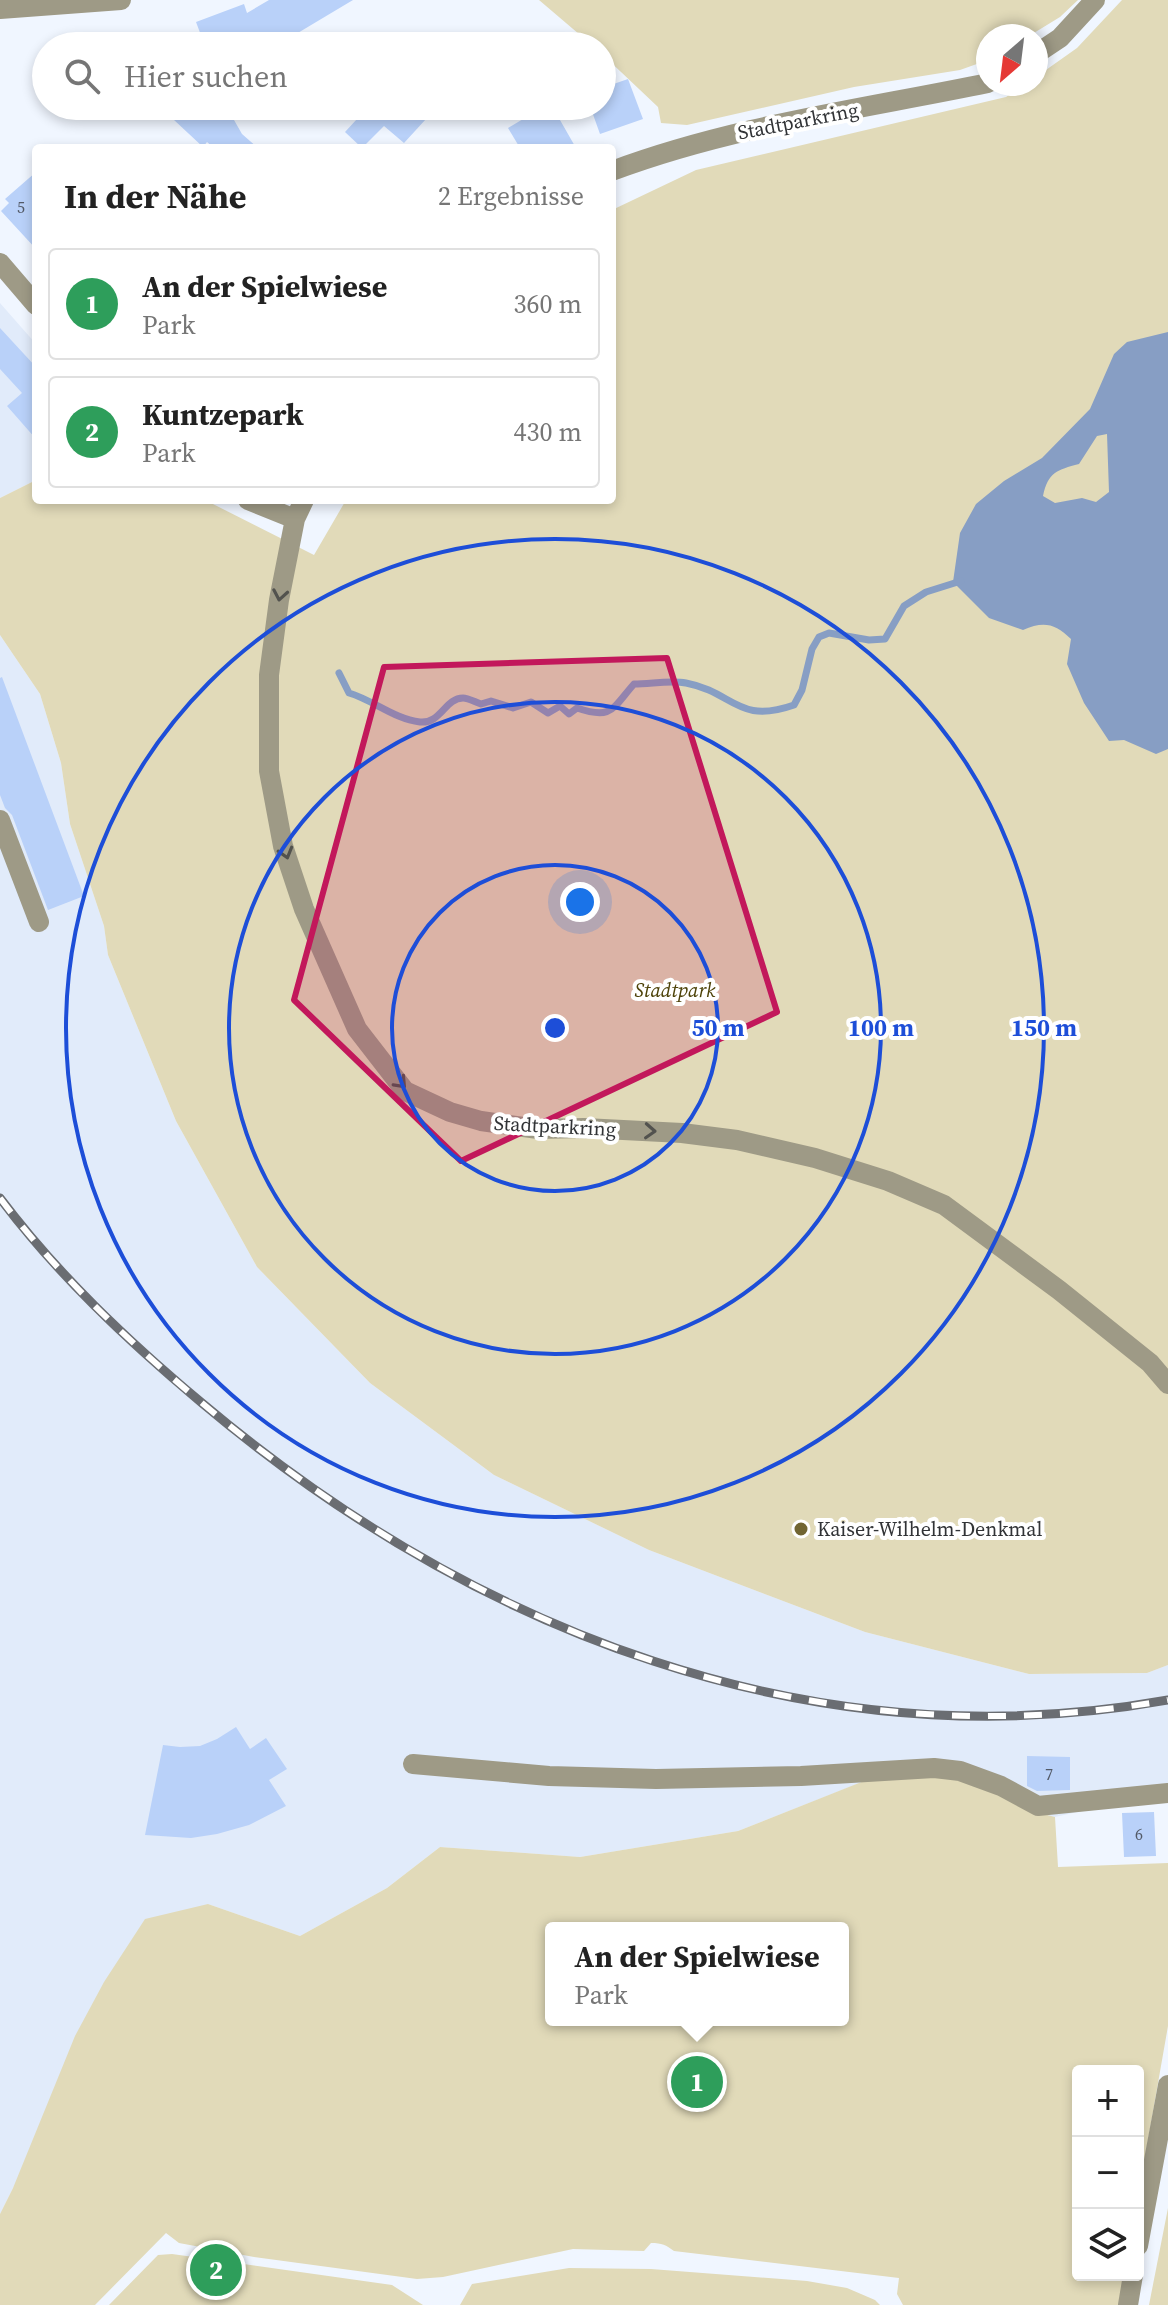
<!DOCTYPE html>
<html lang="de">
<head>
<meta charset="utf-8">
<style>
	body { margin:0; font-family:"Source Serif 4",serif; background:#f6f6f6; color:#222 }
	.controls { position:absolute; right:24px; bottom:24px; display:grid; overflow:hidden; border-radius:8px; box-shadow:0 4px 12px #0003 }
	.controls button { width:72px; height:72px; display:grid; place-items:center; padding:0; border:0; border-bottom:2px solid #e0e0e0; background:#fff; color:#222; font:40px sans-serif }
	.compass { position:absolute; left:976px; top:24px; width:72px; height:72px; border-radius:50%; background:#fff; box-shadow:0 4px 12px #0003; rotate:208deg }
	.you { position:absolute; left:580px; top:902px; width:28px; height:28px; margin:-20px; border:6px solid #fff; border-radius:50%; background:#1a73e8; box-shadow:0 0 0 12px #1a73e833 }
	.badge { display:grid; place-items:center; width:52px; height:52px; border-radius:50%; background:#1a73e8; color:#fff; font-size:26px; font-weight:700 }
	.pin { position:absolute; translate:-50% -50%; border:4px solid #fff; box-shadow:0 2px 8px #0006 }
	.popup { position:absolute; left:545px; top:1922px; width:304px; height:104px; box-sizing:border-box; display:grid; place-content:center; border-radius:8px; background:#fff; filter:drop-shadow(0 2px 6px #0005); font-size:26px; white-space:nowrap; color:#767676 }
	.popup b { font-size:30px; color:#222 }
	.popup::after { content:''; position:absolute; left:50%; top:100%; margin-left:-16px; border:16px solid transparent; border-top-color:#fff }
	.list { margin:0; padding:0; list-style:none }
	h2 { display:flex; justify-content:space-between; align-items:center; height:104px; margin:0; padding:0 32px; font-size:34px }
	h2 small { font-size:26px; font-weight:400; color:#767676 }
	.list li { display:grid; grid-template-columns:52px 1fr auto; gap:24px; align-items:center; box-sizing:border-box; height:112px; margin:0 16px 16px; padding:0 16px; border:2px solid #e0e0e0; border-radius:8px }
	.list b { display:block; font-size:30px; white-space:nowrap }
	.list p { margin:0; font-size:26px; white-space:nowrap; color:#767676 }
	.list em { font-size:26px; font-style:normal; color:#767676 }
	.icon { flex:none; width:44px; height:44px; fill:none; stroke:currentColor; stroke-width:2; stroke-linecap:round; stroke-linejoin:round }
	.map { position:relative; flex:none; width:1168px; height:2305px; overflow:hidden }
	.search { position:absolute; background:#fff; box-shadow:0 4px 12px #0003; left:32px; top:32px; width:584px; height:88px; display:flex; align-items:center; gap:20px; box-sizing:border-box; padding:0 28px; border-radius:44px; color:#767676; font-size:30px }
	.panel { position:absolute; background:#fff; box-shadow:0 4px 12px #0003; left:32px; top:144px; width:584px; height:360px; border-radius:8px }
	.map>svg:first-child { display:block }
	.built { fill:#e1ebfa }
	.green { fill:#e1dab9; fill-rule:evenodd }
	.water { fill:#879ec4; fill-rule:evenodd }
	.lines { fill:none; stroke-linecap:round; stroke-linejoin:round }
	.stream { stroke:#879ec4; stroke-width:7 }
	.building { fill:#b9d1f9 }
	.minor { stroke:#9e9a86; stroke-width:20 }
	.rail-casing { stroke:#6a6d72; stroke-width:9 }
	.rail { stroke:#fff; stroke-width:6; stroke-dasharray:18; stroke-linecap:butt }
	.oneway { stroke:#52524e }
	.marked { fill:#c2185b; fill-opacity:0.2; stroke:#c2185b; stroke-width:6; stroke-linejoin:round }
	.ring { fill:none; stroke:#1d4ed8; stroke-width:4 }
	.poi-dot { fill:#716532; stroke:#fff; stroke-width:3 }
	.labels { text-anchor:middle; dominant-baseline:central; stroke-width:8; stroke-linejoin:round; paint-order:stroke }
	.number-label { font-size:16px; fill:#535a67 }
	.street-label { font-size:20px; fill:#313336; stroke:#fff }
	.park-label { font-size:20px; font-style:italic; fill:#4c4107; stroke:#fff }
	.poi-label { font-size:20px; fill:#313336; stroke:#fff; text-anchor:start }
	.centre { fill:#1d4ed8; stroke:#fff; stroke-width:4 }
	.ring-label { font-size:24px; text-anchor:middle; font-weight:bold; fill:#1d4ed8; stroke:#fff; stroke-width:8; stroke-linejoin:round; paint-order:stroke }
</style>
</head>
<body>
<div class="map">
<svg width="1168" height="2305" viewBox="0 0 1168 2305">
	<rect width="100%" height="100%" fill="#f0f6ff"/>
	<path class="built" d="M 0,303 L 36,344 L 36,480 L 0,498 Z
		M 0,635 L 40,694 L 61,763 L 70,824 L 104,926 L 108,955 L 176,1121 L 257,1267 L 370,1383 L 494,1475 L 649,1550 L 865,1632 L 1029,1674 L 1147,1673 L 1168,1665 L 1168,1799 L 1117,1803 L 1055,1817 L 870,1779 L 738,1831 L 580,1857 L 440,1847 L 387,1888 L 300,1936 L 208,1904 L 13,2188 L 0,2214 Z"/>
	<path class="green" d="M 539,0 L 1078,0 L 1060,17 L 1029,36 L 988,36 L 988,60 L 960,70 L 854,87 L 687,125 L 661,123 L 658,107 L 602,54 L 602,46 L 593,46 Z
		M 1122,0 L 1168,0 L 1168,1665 L 1147,1673 L 1029,1674 L 865,1632 L 649,1550 L 494,1475 L 370,1383 L 257,1267 L 176,1121 L 108,955 L 104,926 L 70,824 L 61,763 L 40,694 L 0,635 L 0,498 L 36,480 L 36,500 L 205,500 L 314,555 L 346,500 L 612,500 L 612,210 L 696,170 L 1006,97 L 1025,84 L 1036,84 L 1036,77 L 1077,48 Z
		M 940,1773 L 985,1784 L 1028,1810 L 1055,1817 L 1058,1867 L 1168,1863 L 1168,2026 L 1138,2197 L 1138,2071 L 1078,2071 L 1078,2275 L 1124,2275 L 1119,2305 L 903,2305 L 897,2294 L 899,2278 L 674,2251 C 666,2245 662,2243 651,2243 L 644,2251 L 573,2249 L 443,2277 L 417,2279 L 254,2257 L 179,2243 L 166,2233 L 95,2305 L 0,2305 L 0,2214 L 13,2188 L 75,2036 L 104,1982 L 145,1919 L 208,1904 L 300,1936 L 387,1888 L 440,1847 L 580,1857 L 738,1831 L 869,1779 ZM 551,1928 L 843,1928 L 843,2020 L 551,2020 Z
		M 1168,2208 L 1168,2305 L 1149,2305 Z
		M 172,2254 L 392,2285 L 423,2305 L 109,2305 L 158,2255 Z
		M 569,2268 L 651,2269 L 807,2281 L 847,2288 L 875,2300 L 880,2305 L 460,2305 L 472,2284 Z"/>
	<path class="water" d="M 1168,332 L 1168,749 L 1156,754 L 1124,740 L 1109,741 L 1084,703 L 1067,664 L 1071,639 C 1055,623 1043,621 1023,630 L 989,618 L 953,582 L 960,533 L 976,504 L 1004,481 L 1042,458 L 1090,409 L 1114,354 L 1127,342 ZM 1107,434 L 1109,492 L 1096,502 L 1082,498 L 1055,503 L 1043,496 C 1048,472 1057,470 1079,464 L 1097,436 Z"/>
	<g class="lines">
		<path class="stream" d="M 339,673 L 349,693 C 373,700 394,719 420,722 C 441,724 445,698 463,698 C 468,698 475,702 481,704 L 491,701 L 513,708 L 531,702 L 548,713 L 560,706 L 569,714 L 577,708 C 612,720 612,709 634,684 C 651,684 670,680 686,683 C 734,692 737,725 794,705 L 802,690 L 812,649 L 819,637 L 829,633 L 869,640 L 885,639 L 904,606 L 926,592 L 961,581"/>
	</g>
	<path class="building" d="M 269,0 L 353,0 L 276,46 L 205,46 L 196,22 L 244,4 L 247,13 Z
		M 628,79 L 643,119 L 600,134 L 590,106 L 602,106 L 602,88 Z
		M 159,106 L 246,106 L 234,120 L 242,134 L 258,148 L 214,148 L 207,142 L 203,147 Z
		M 369,106 L 411,106 L 426,119 L 404,143 L 384,126 L 362,148 L 345,132 Z
		M 545,106 L 552,106 L 576,148 L 520,148 L 508,128 Z
		M 36,172 L 36,249 L 1,211 L 9,203 L 5,199 Z
		M 0,328 L 36,367 L 36,439 L 7,406 L 22,393 L 0,369 Z
		M 2,677 L 84,896 L 48,910 L 12,815 L 5,808 L 0,795 L 0,678 Z
		M 236,1727 L 250,1749 L 266,1738 L 287,1769 L 269,1780 L 286,1806 L 249,1825 L 217,1834 L 191,1838 L 145,1835 L 163,1745 L 180,1747 L 200,1746 L 217,1739 Z
		M 1027,1756 L 1070,1757 L 1070,1790 L 1037,1791 L 1027,1786 Z
		M 1154,1812 L 1156,1856 L 1124,1857 L 1122,1813 Z"/>
	<g class="lines">
		<path class="minor" d="M 0,9 L 121,0
			M 1036,54 L 1060,38 L 1095,0
			M 612,171 C 732,126 862,109 988,83
			M 0,263 L 36,305
			M 248,500 L 295,519
			M 304,500 L 295,519 L 279,600 L 269,675 L 269,771 L 283,846 L 304,909 L 357,1029 L 405,1091 L 450,1112 L 481,1121 L 538,1129 L 584,1128 L 682,1133 L 737,1140 L 815,1158 L 888,1181 L 944,1205 L 1059,1290 L 1150,1363 L 1168,1384
			M 0,820 L 39,922
			M 413,1764 L 549,1776 L 656,1779 L 801,1776 L 934,1768 L 960,1771 L 1001,1786 L 1038,1806 L 1168,1793
			M 1138,2246 L 1168,2085
			M 1128,2305 L 1133,2275"/>
		<g class="rail-casing">
			<path id="rail" d="M 0,1198 C 58,1275 128,1341 202,1403 C 473,1631 812,1764 1168,1700"/>
		</g>
		<use href="#rail" class="rail"/>
	</g>
	<defs><path id="oneway-chevron" d="M-2-3.5L2.5 0L-2 3.5" fill="none" stroke-width="1.6" stroke-linecap="round" stroke-linejoin="round" transform="scale(2)"/></defs>
	<g class="oneway">
		<use href="#oneway-chevron" transform="translate(280 595) rotate(100)"/>
		<use href="#oneway-chevron" transform="translate(286 853) rotate(74)"/>
		<use href="#oneway-chevron" transform="translate(401 1083) rotate(47)"/>
		<use href="#oneway-chevron" transform="translate(650 1131) rotate(3)"/>
	</g>
	<path class="marked" d="M 667,658 L 777,1012 L 461,1161 L 294,1000 L 384,667 Z"/>
	<g class="ring">
		<circle cx="555" cy="1028" r="163"/>
		<circle cx="555" cy="1028" r="326"/>
		<circle cx="555" cy="1028" r="489"/>
	</g>
	<circle class="poi-dot" cx="801" cy="1529" r="8"/>
	<g class="labels">
		<g class="number-label">
			<text x="21" y="207">5</text>
			<text x="1049" y="1774">7</text>
			<text x="1139" y="1834">6</text>
		</g>
		<g class="street-label">
			<text transform="translate(798 121) rotate(-11)">Stadtparkring</text>
			<text transform="translate(555 1126) rotate(3)">Stadtparkring</text>
		</g>
		<g class="park-label">
			<text x="675" y="990">Stadtpark</text>
		</g>
		<g class="poi-label">
			<text x="817" y="1529">Kaiser-Wilhelm-Denkmal</text>
		</g>
	</g>
	<circle cx="555" cy="1028" r="12" class="centre"/>
	<g class="ring-label">
		<text x="718" y="1036">50 m</text>
		<text x="881" y="1036">100 m</text>
		<text x="1044" y="1036">150 m</text>
	</g>
</svg>
<div class="controls">
<button>+</button>
<button>−</button>
<button><svg class="icon" aria-label="layers" viewBox="0 0 24 24"><path d="M12 4l9 5-9 5-9-5zM3 14l9 5 9-5"/></svg></button>
</div>
<svg class="compass" viewBox="-18 -18 36 36"><path d="M0-13l5 13h-10z" fill="#e53935"/><path d="M0 13l5-13h-10z" fill="#767676"/></svg>
<div class="you"></div>
<div class="pin badge" style="left:697px;top:2082px;background:#2e9e5b">1</div>
<div class="popup"><b>An der Spielwiese</b>Park</div>
<div class="pin badge" style="left:216px;top:2270px;background:#2e9e5b">2</div>
<div class="search"><svg class="icon" aria-label="search" viewBox="0 0 24 24"><circle cx="10" cy="10" r="6"/><path d="M15 15l6 6"/></svg>Hier suchen</div>
<section class="panel">
<h2>In der Nähe<small>2 Ergebnisse</small></h2>
<ul class="list">
<li><span class="badge" style="background:#2e9e5b">1</span><div><b>An der Spielwiese</b><p>Park</p></div><em>360 m</em></li>
<li><span class="badge" style="background:#2e9e5b">2</span><div><b>Kuntzepark</b><p>Park</p></div><em>430 m</em></li>
</ul>
</section>
</div>
</body>
</html>
